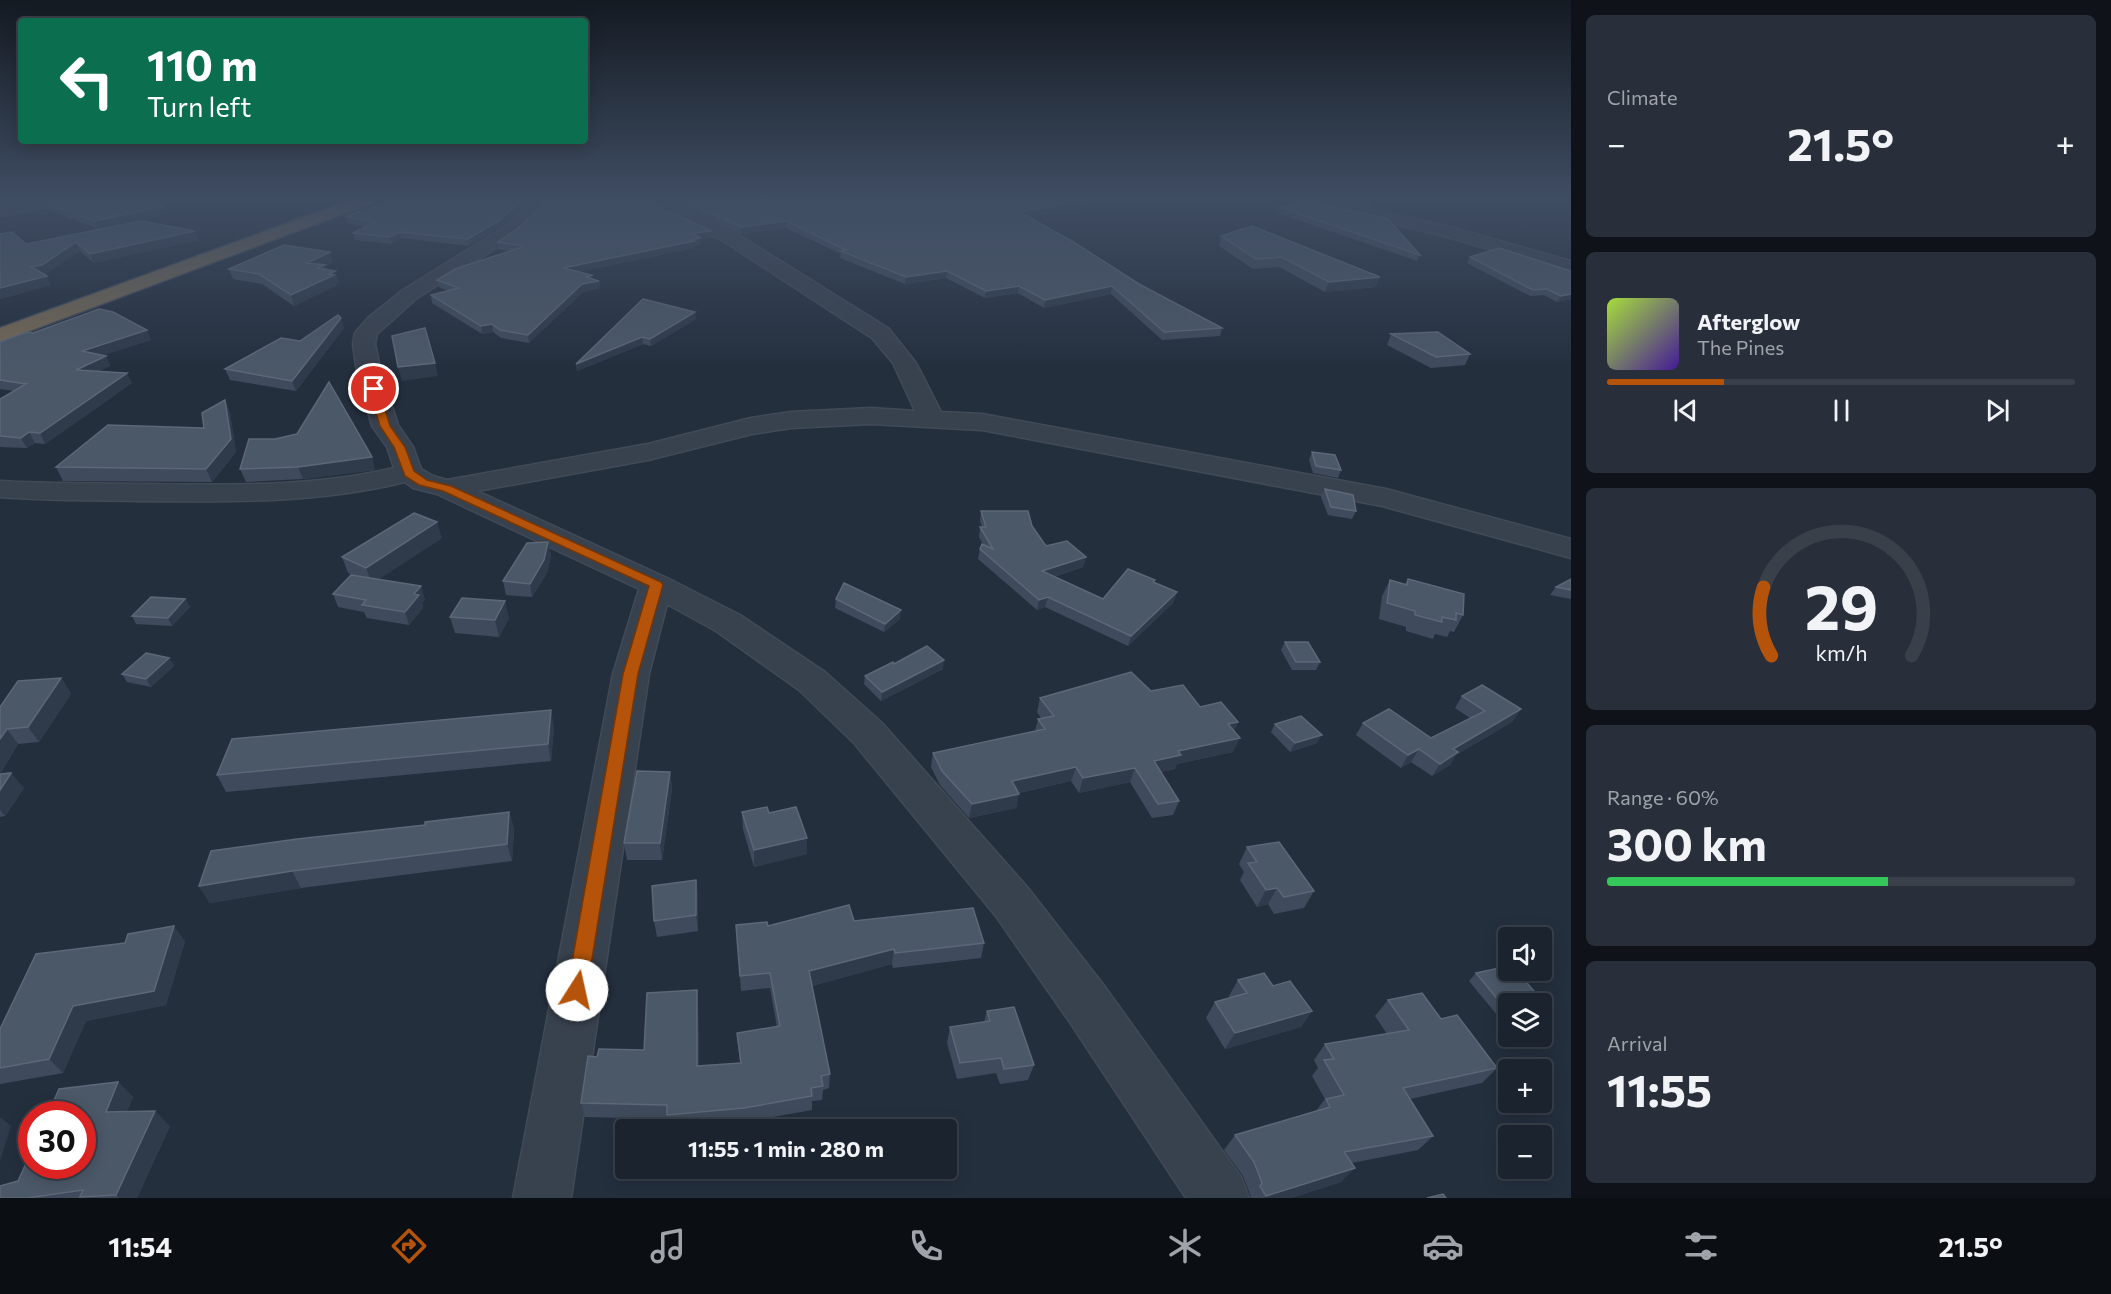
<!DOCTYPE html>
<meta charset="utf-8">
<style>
body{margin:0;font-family:Commissioner,sans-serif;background:#282f3a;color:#f1f3f6;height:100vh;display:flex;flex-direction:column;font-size:22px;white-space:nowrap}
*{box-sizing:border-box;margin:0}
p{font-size:20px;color:#a0a4aa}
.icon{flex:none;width:33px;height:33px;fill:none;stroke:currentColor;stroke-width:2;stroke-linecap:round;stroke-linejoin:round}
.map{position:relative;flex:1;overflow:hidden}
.drawer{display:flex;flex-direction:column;gap:15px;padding:15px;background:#0f1319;width:540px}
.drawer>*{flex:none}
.guide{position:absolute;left:18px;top:18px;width:570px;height:126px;border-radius:6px;box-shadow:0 3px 15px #0003,0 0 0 2px #39404a;background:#0b6e4f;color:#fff;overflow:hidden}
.fabs{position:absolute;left:1498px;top:927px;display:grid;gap:12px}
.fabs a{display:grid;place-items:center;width:54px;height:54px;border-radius:6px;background:#1b232e;box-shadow:0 3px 15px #0003,0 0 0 2px #39404a;font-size:30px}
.speed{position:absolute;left:18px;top:1101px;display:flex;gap:12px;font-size:30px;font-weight:700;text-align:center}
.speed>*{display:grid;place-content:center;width:78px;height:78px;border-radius:50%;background:#1b232e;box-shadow:0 3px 15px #0003,0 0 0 2px #39404a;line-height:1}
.speed .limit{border:9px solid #d22;background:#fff;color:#111}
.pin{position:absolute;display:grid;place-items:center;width:51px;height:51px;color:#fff;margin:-26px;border:3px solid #fff;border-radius:50%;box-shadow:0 2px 6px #0007}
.me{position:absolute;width:66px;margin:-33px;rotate:10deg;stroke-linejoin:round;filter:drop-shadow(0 0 4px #0008)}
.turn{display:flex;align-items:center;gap:21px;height:126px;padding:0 30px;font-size:27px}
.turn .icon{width:78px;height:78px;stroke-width:2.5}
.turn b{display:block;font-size:42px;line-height:51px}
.big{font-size:45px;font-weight:700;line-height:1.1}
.drawer .widget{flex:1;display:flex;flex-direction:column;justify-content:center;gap:9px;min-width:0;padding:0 21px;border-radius:9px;background:#282f3a}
.drawer .dial{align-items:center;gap:0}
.dial svg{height:156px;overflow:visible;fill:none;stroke:#39404a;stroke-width:7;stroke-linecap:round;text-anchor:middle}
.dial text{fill:#f1f3f6;stroke:none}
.song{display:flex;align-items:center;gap:18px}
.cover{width:72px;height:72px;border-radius:9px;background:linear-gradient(135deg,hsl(80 70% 55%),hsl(260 70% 35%))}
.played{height:6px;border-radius:3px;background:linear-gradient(90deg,#b45309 25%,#39404a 25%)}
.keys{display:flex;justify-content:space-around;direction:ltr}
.heat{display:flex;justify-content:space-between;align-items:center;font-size:33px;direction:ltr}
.charge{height:9px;border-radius:4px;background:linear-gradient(90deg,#34c759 60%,#39404a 0)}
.trip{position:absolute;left:615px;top:1119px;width:342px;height:60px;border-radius:6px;background:#1b232e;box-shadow:0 3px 15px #0003,0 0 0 2px #39404a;font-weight:700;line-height:60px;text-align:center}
.menu{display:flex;height:96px;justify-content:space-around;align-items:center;background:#0b0e12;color:#a0a4aa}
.menu .icon{width:42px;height:42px}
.menu .active{color:#b45309}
.menu b{font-size:27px;color:#f1f3f6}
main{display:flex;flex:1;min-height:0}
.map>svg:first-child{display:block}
</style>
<main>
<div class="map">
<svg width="1571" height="1198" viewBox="0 0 1571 1198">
<rect width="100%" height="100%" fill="#242f3e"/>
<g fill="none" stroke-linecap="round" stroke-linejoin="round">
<defs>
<path id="minor" d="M31 200H65L57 205 0 216V206Z
M535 200H553L515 236 417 298 377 334 375 344 381 373 398 425 413 447 421 469 433 476 447 480 648 444 751 418 791 412 871 408 915 411 893 363 872 338 725 242 644 203 642 200H663L737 234 888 328 916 363 941 412 982 414 1386 489 1571 539V558L1382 506 982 430 871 424 791 428 752 434 648 460 477 491 667 578 740 615 825 672 882 723 1027 887 1105 987 1241 1177 1249 1198H1186L1069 1021 995 915 854 743 799 690 716 631 667 604 649 674 571 1198H513L613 674 639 589 437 494 413 488 405 482C319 503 233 502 146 501 97 500 49 501 0 497V481C50 484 101 483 151 484 232 485 314 487 394 468L387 447 372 426 357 373 353 344 355 333 368 318 403 290 503 228Z
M1312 200H1329L1454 228 1571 261V273L1444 236 1315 206Z"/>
<path id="highway" d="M351 200H374L372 203 0 342V328Z"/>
</defs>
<use href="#minor" stroke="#414a57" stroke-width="3"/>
<use href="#highway" stroke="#434c59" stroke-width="3"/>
<use href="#minor" fill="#38414e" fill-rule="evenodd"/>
<use href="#highway" fill="#746855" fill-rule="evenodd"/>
</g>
<path fill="#3f4b5c" d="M51 200H166L156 202 167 214 98 229 46 209 42 202Z
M387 200H531L502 226 469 246 402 238 392 244 355 240 353 233 366 227 348 223 346 216 392 201Z
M668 200H1135L1126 203 1119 201 1028 217 1139 284 1222 328 1220 336 1162 340 1111 294 1044 308 1018 293 985 298 946 278 905 284 840 258 841 254 786 228 741 234Z
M1340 200H1370L1372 201 1370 207Z
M1316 203 1420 255 1417 261 1278 213 1279 207Z
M195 231 198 240 94 263 80 251 44 274 51 285 0 299V234L26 244Z
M515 231H711V238L700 239V245L694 246V248L579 272 592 279 599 281 600 288 583 292 529 343 501 338 493 332 482 334 432 303 431 295 448 291 439 287 437 280 509 251 498 249 497 242Z
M1221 236 1376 287 1325 292 1279 267 1253 269 1219 246Z
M330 252 333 262 325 266 326 270 339 281 336 283 337 285 294 306 262 284 233 279 229 269Z
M1470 257 1571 299 1557 302 1544 295 1530 296 1467 263Z
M643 299 696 319 651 346 643 344 577 371 576 364Z
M344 328 296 391 230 380 225 369 300 341Z
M33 333 151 340 103 355 106 356 110 366 99 371 132 383 45 444 35 443 27 448 0 447V399L14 391 0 389V342Z
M1391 334 1470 354 1465 365 1431 368 1387 345Z
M225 400 230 413 236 452 212 482 63 481 56 467 204 428Z
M275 439 375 470 303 479 246 482 240 469Z
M1312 452 1341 470 1338 478 1313 473 1309 460Z
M1325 489 1356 511 1352 519 1328 515 1321 497Z
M981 511 1032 526 1046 546 1086 557 1083 567 1054 577 1103 599 1155 580 1154 583 1177 592 1173 603 1128 646 1045 607 1037 610 978 559 980 549 983 544 979 537 980 527H982L980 521Z
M442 538 378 579 425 599 422 603 423 608 409 625 367 618 364 612 338 607 333 594 355 576 348 573 342 557Z
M548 542 551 556 547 573 532 597 506 595 503 581Z
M1408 579 1463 615 1454 632 1450 631 1447 637 1435 634 1433 639 1406 631V627L1379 619 1382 596 1390 580 1405 584Z
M1571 579V599L1550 595 1556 587Z
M185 599 190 607 172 626 136 624 132 616Z
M836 599 900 619 884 632 835 608Z
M450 617 509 618 499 637 455 633Z
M1285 642 1320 662 1316 670H1292L1281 650Z
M169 658 174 666 151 687 127 682 122 674Z
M894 664 943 669 881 701 864 684 865 676Z
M61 678 71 694 39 742 18 744 0 774 24 788 5 816 0 817V707Z
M1151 691 1200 707 1238 722 1234 731 1233 752 1177 764 1175 769 1161 772 1179 801 1173 815 1152 818 1130 782 1079 793 1071 781 1019 793 1016 808 969 818 940 785 931 767 933 753 1035 731 1038 719 1041 718 1037 712 1040 698Z
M1462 696 1521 709 1512 722 1456 755 1450 765 1432 776 1411 762 1401 768 1356 735 1363 723 1431 738 1470 718 1455 708Z
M1275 724 1317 743 1290 752 1271 732Z
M554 727 551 761 226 792 217 775Z
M670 772 672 789 662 860H627L624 843Z
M509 812 514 829 512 861 301 888 210 903 199 886 425 825Z
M742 812 769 813 807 854 754 867 743 829Z
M1247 847 1314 891 1304 908 1274 914 1268 904 1257 907 1240 880 1244 872 1239 864Z
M696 880 698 896V931L657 937 654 921Z
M854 921 984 943 981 958 893 968 892 964 812 986 830 1074 829 1088 823 1090 822 1100 812 1101V1110L745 1122 670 1129 668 1119 585 1117 581 1103 597 1057 644 1050 697 990 698 1005 699 1066 740 1063 737 1033 777 1027 770 988 741 991 736 925 768 926Z
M185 941 166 1005 86 1021 63 1073 0 1084V1029Z
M1476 973 1540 998 1497 1015 1469 981Z
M1238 980 1273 986 1312 1011 1301 1027 1225 1049 1206 1018 1215 1002 1230 998 1229 996Z
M1388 1000 1441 1019 1497 1068 1482 1083 1410 1099 1433 1136 1418 1150 1352 1163 1341 1182 1291 1198H1250L1251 1197 1243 1176 1224 1150 1235 1135 1316 1111 1325 1099 1312 1076 1318 1068 1314 1060 1325 1044 1387 1034 1375 1016Z
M987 1011 1034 1065 1028 1080 1000 1084 996 1073 957 1079 947 1043 950 1027 984 1022Z
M118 1082 133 1097 127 1111 170 1126 137 1198H0Z"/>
<path fill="#2f3b4b" d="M523 200H531L502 226 469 246 468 239Z
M1087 200H1119L1018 219 1019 212Z
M1126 200H1135L1126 203Z
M164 206 167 214 98 229 95 221Z
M786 221V228L741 234V227Z
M195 231 198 240 94 263 90 254Z
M711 231V238L700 239V245L694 246V248L564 275 563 268 693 233Z
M400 232 402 238 392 244 390 237Z
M76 242 80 251 46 274 36 276 31 267Z
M330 252 333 262 325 266 328 275 307 263Z
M335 271 339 281 336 283 337 285 294 306 291 295Z
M947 271 946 278 905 284 906 277Z
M592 275 593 282 599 281 600 288 583 292 529 343 528 335 586 277Z
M47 276 51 285 0 299V288Z
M1380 277 1376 287 1325 292 1329 282Z
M1019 286 1018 293 985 298 986 291Z
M1112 286 1111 294 1044 308 1045 300Z
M1571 294V299L1557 302 1561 296Z
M695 312 696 319 651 346 650 339Z
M341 318 344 328 296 391 292 381Z
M492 324 493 332 482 334 481 326Z
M147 330 151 340 87 361 82 351Z
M642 337 643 344 577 371 576 364Z
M106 356 110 366 81 380 76 370Z
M435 363 438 376 402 381 398 367Z
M127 373 132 383 45 444 40 433Z
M225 400 230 413 236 452 212 482 206 469Z
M29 432 35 443 27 448 21 438Z
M372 457 375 470 303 479 298 467Z
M437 522 442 538 372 584 366 568Z
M548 542 551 556 547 573 532 597 530 584Z
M1086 557 1083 567 1040 581 1042 571Z
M421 586 425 599 422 603 423 608 409 625 405 612 414 594Z
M1177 592 1173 603 1128 646 1131 636Z
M1048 597 1045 607 1037 610 1039 600Z
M185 599 190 607 172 626 168 618Z
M505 601 509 618 499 637 495 620Z
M901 610 900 619 884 632 885 624Z
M169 658 174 666 151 687 146 679Z
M944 660 943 669 881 701 882 692Z
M61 678 71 694 39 742 28 727Z
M1521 709 1512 722 1456 755 1450 765 1432 776 1440 764 1453 749Z
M551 710 554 727 551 761 548 744Z
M1238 722 1232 736 1228 724Z
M7 729 18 744 0 774V739Z
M1322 735 1317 743 1290 752 1295 743Z
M1240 738 1233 752 1177 764 1175 769 1149 775 1154 761 1178 751Z
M1419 749 1411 762 1401 768 1408 755Z
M1076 767 1071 781 1008 795 1012 781Z
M1135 768 1130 782 1079 793 1083 778Z
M670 772 672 789 662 860 660 843Z
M11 773 24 788 5 816 0 810V790Z
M1019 794 1016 808 969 818 972 804Z
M509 812 514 829 512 861 507 844Z
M807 838V854L754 867V850Z
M292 871 301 888 210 903 199 886Z
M696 880 698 896V931L696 915Z
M1277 888 1268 904 1257 907 1266 890Z
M174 926 185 941 166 1005 86 1021 63 1073 49 1059 73 1006Z
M894 949 892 964 808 987 809 971Z
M697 990 698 1005 699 1080 697 1066Z
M1540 998 1534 1004H1517Z
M1509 1005V1012L1497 1015 1504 1007Z
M1312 1011 1301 1027 1225 1049 1235 1033Z
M118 1082 133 1097 121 1127 106 1112Z
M155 1111 170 1126 137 1198H119L116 1195Z
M0 1117 11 1126 0 1161Z
M1355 1168 1341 1182 1291 1198H1264L1266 1196Z"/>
<path fill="#4b5868" stroke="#5c6777" stroke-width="1.5" d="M51 200H152L164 206 95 221 42 202Z
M393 200H523L500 220 468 239 400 232 390 237 353 233 375 222 346 216Z
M548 200H645L711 231 693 233 700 238 691 240 694 241 563 268 592 275 586 277 599 281 582 284 528 335 500 330 492 324 481 326 431 295 459 288 437 280 455 269 525 246 497 242 515 231Z
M682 200H1087L1019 212 1072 241 1139 284 1222 328 1164 332 1112 286 1045 300 1019 286 986 291 947 271 906 277 841 251 846 250 786 221 741 227Z
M1304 200H1314L1316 203 1388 219 1420 255 1279 207Z
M141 221 195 231 90 254 76 242 42 265 31 267 47 276 0 288V234L12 232 26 244Z
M1252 226 1380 277 1329 282 1282 257 1256 259 1221 236Z
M284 245 330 252 307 263 325 265 318 268 335 271 329 274 334 275 291 295 259 274 229 269Z
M1499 248 1571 271V294L1561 296 1547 289 1533 290 1470 257Z
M643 299 695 312 650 339 642 337 576 364Z
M99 309 113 312 147 330 82 351 106 356 76 370 127 373 40 433 29 432 21 438 0 436V399L26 384 0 380V342L27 332 33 333Z
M338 315 341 318 292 381 225 369 281 338 300 341Z
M425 328 435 363 398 367 392 336Z
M1438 332 1470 354 1436 357 1391 334Z
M329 382 372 457 298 467 240 469 249 439H275L297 434Z
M225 400 231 439 206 469 56 467 108 425 204 428 202 413Z
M1312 452 1335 455 1341 470 1316 466Z
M1325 489 1353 495 1356 511 1331 507Z
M981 511H1028L1032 526 1046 546 1067 541 1086 557 1042 571 1103 599 1128 569 1155 580 1153 582 1177 592 1131 636 1048 597 1039 600 980 549 982 544 993 549 980 527H986Z
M414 513 437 522 366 568 342 557Z
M548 542 544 560 530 584 503 581 527 543Z
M351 575 421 586 414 594 419 595 405 612 362 605 366 600 333 594Z
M1408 579 1464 594 1463 615 1456 613V620L1442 617V622L1415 615V611L1387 603 1390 580 1407 585Z
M1571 579V590L1556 587Z
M844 583 901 610 885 624 836 599Z
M151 597 185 599 168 618 132 616Z
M462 598 505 601 495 620 450 617Z
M1285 642H1308L1320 662H1296Z
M927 646 944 660 882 692 865 676 893 662 894 664Z
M146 653 169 658 146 679 122 674Z
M1131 672 1151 691 1183 685 1200 707 1221 702 1238 722 1228 724 1240 738 1178 751 1181 755 1154 761 1179 801 1158 804 1135 768 1083 778 1076 767 1012 781 1019 794 972 804 942 771 933 753 1045 729 1038 719 1054 716 1040 698Z
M61 678 28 727 7 729 0 739V707L18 681Z
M1482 685 1521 709 1453 749 1458 752 1440 764 1419 749 1408 755 1363 723 1389 709 1431 738 1485 711 1462 696Z
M551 710 548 744 217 775 232 739Z
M1301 716 1322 735 1295 743 1275 724Z
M637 771 670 772 660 843H624Z
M11 773 0 790V774Z
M767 807 769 813 796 807 807 838 754 850 742 812Z
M509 812 507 844 292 871 199 886 211 851 297 839 425 825V822Z
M1279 842 1314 891 1284 897 1277 888 1266 890 1248 863 1257 862 1247 847Z
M696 880V915L654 921 652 886Z
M849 905 854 921 973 908 984 943 895 953 894 949 809 971 830 1074 821 1076 823 1086 811 1088 812 1096 744 1108 667 1115V1105L581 1103 588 1056 597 1057 599 1049 644 1050 647 993 697 990V1066L741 1063 737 1033 780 1026 770 973 740 976 736 925 767 922 768 926Z
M174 926 154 991 73 1006 49 1059 0 1068V1029L36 954 125 943 128 934Z
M1509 966V970H1516L1540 998 1517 1004H1509V1005L1504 1007 1476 973Z
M1264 973 1273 986 1290 981 1312 1011 1235 1033 1215 1002 1247 993 1238 980Z
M1422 993 1441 1019 1457 1015 1497 1068 1403 1088 1433 1136 1344 1152 1355 1168 1266 1196 1260 1186 1262 1183 1254 1162 1235 1135 1330 1107 1326 1099 1344 1095 1324 1060 1334 1059 1325 1044 1409 1030 1388 1000Z
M1014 1007 1034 1065 1004 1069 1001 1058 960 1063 950 1027 990 1021 987 1011Z
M118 1082 106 1112 155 1111 116 1195 80 1197 83 1190 27 1198H0V1186L18 1181 32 1150V1166H82V1114H48L59 1089Z
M1443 1194 1446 1198H1427Z"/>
<linearGradient id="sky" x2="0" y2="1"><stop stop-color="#141a22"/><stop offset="0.54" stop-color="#3f4d63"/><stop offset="1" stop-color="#3f4d63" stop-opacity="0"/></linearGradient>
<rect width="1571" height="368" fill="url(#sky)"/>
<path fill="#b45309" stroke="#753606" stroke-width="1.5" d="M374 386 379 389 390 426 405 447 414 471 427 480 451 486 661 582 663 585 638 674 587 990 584 997 577 1000 570 997 567 990 623 674 649 586 443 491 419 485 405 476 394 447 380 426 369 389Z"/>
</svg>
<div class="fabs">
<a><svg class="icon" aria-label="sound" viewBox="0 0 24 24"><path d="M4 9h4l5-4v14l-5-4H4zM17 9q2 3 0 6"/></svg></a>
<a><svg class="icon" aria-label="layers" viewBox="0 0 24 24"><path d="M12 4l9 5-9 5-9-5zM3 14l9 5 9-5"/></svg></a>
<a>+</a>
<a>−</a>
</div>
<div class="speed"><div class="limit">30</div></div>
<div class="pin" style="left:374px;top:389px;background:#d93025"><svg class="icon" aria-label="arrive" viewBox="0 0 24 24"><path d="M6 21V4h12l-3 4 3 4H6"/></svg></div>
<svg class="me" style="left:577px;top:990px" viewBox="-20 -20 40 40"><circle r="19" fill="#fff"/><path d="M0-13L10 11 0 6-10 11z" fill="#b45309"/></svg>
<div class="trip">11:55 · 1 min · 280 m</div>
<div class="guide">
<div class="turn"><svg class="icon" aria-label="left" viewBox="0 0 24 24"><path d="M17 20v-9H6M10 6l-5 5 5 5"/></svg><div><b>110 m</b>Turn left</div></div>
</div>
</div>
<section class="drawer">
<div class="widget"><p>Climate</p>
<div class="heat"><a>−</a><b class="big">21.5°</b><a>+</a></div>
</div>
<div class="widget">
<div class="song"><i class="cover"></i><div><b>Afterglow</b><p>The Pines</p></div></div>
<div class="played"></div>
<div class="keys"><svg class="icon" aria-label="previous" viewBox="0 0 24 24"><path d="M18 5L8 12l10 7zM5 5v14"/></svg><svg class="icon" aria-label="pause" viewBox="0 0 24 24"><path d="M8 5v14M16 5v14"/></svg><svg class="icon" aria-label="next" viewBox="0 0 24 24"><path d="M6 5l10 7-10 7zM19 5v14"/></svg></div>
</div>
<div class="widget dial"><svg viewBox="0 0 100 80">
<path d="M14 69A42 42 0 1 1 86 69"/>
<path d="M14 69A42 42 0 0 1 10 34" stroke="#b45309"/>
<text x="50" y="56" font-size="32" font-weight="700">29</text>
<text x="50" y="72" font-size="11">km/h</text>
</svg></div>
<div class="widget"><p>Range · 60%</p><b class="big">300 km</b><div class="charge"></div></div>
<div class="widget"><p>Arrival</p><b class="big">11:55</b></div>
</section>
</main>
<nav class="menu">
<b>11:54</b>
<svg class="icon active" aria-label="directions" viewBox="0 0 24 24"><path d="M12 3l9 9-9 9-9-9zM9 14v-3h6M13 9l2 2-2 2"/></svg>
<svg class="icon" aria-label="music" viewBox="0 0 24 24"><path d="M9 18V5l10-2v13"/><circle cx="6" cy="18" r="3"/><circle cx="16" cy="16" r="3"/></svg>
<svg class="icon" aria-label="phone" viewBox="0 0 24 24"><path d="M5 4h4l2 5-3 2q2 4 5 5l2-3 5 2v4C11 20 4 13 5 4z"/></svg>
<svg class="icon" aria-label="climate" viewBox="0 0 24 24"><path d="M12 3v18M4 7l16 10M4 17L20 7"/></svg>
<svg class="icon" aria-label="car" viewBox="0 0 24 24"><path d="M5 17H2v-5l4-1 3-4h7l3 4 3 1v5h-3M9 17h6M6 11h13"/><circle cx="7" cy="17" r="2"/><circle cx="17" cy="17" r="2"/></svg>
<svg class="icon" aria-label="filters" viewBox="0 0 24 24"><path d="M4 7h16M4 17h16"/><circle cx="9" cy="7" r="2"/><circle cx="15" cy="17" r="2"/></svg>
<b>21.5°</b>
</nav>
